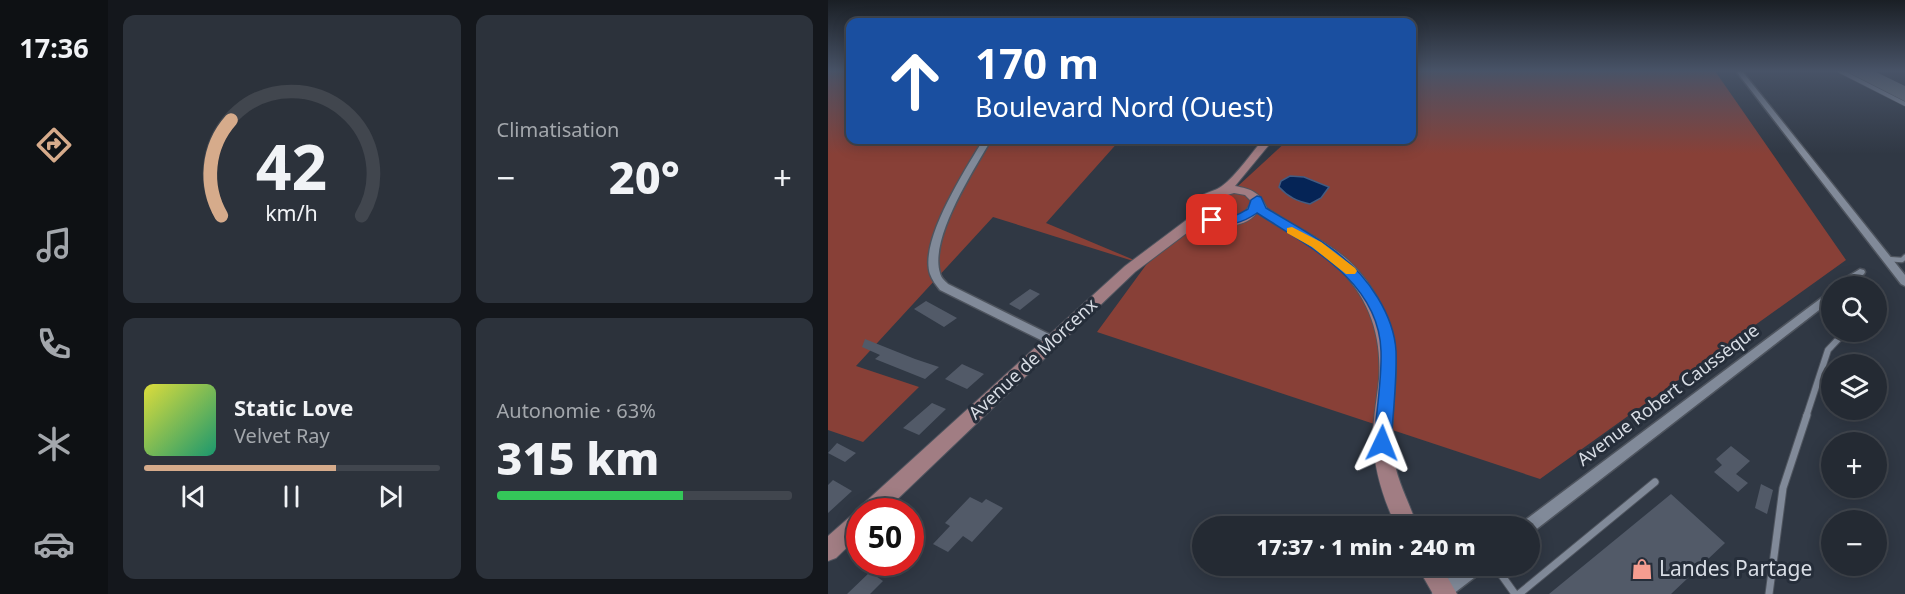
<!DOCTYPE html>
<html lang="fr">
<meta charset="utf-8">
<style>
body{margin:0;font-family:"Noto Sans",sans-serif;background:#2c323b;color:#f1f3f6;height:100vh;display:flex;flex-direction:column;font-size:22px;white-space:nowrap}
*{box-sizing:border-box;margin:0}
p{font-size:20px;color:#a3a7ac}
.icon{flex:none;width:33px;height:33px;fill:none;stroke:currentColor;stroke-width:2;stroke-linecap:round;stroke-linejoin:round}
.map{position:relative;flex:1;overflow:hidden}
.sheet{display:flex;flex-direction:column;gap:15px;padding:15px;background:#14171c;width:720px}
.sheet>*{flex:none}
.banner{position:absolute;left:18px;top:18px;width:570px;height:126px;border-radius:12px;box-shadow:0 3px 15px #0003,0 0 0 2px #41464e;background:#1a4fa0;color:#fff;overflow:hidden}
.fabs{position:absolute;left:993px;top:276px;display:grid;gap:12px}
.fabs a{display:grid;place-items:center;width:66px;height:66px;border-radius:50%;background:#242a33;box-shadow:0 3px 15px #0003,0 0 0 2px #41464e;font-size:30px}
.speed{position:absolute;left:18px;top:498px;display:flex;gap:12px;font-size:30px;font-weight:700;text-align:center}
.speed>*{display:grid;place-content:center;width:78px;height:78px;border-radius:50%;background:#242a33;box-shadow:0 3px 15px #0003,0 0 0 2px #41464e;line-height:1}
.speed .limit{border:9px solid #d22;background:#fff;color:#111}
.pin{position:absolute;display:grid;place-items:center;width:51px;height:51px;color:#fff;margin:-26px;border-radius:12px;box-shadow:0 3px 9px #0006}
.me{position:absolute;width:66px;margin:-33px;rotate:2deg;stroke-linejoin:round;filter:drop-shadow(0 0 4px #0008)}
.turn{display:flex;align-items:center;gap:21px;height:126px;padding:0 30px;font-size:27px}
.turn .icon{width:78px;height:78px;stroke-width:2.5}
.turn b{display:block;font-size:42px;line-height:51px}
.big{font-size:45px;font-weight:800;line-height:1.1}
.sheet .tile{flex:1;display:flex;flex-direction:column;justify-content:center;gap:9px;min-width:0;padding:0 21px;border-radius:12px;background:#2c323b}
.sheet .dial{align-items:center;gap:0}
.dial svg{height:156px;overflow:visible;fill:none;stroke:#41464e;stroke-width:7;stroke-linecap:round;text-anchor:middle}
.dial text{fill:#f1f3f6;stroke:none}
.song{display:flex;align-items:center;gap:18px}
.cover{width:72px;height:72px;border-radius:9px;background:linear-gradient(135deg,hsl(60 70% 55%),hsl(160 70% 35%))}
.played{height:6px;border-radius:3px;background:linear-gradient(90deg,#d6ab8b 65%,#41464e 65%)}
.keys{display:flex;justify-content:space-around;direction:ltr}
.heat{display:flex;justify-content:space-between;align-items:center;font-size:33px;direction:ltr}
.charge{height:9px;border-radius:4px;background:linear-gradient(90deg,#34c759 63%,#41464e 0)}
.sheet .tiles{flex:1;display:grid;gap:15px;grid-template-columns:repeat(2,1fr)}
.trip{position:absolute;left:364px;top:516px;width:348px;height:60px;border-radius:30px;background:#242a33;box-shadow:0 3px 15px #0003,0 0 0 2px #41464e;font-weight:800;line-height:60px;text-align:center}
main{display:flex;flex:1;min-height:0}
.menu{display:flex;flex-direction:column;width:108px;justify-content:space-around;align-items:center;background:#0e1114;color:#a3a7ac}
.menu .icon{width:42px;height:42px}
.menu .active{color:#d6ab8b}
.menu b{font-size:27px;color:#f1f3f6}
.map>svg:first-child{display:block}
</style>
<main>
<nav class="menu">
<b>17:36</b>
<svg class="icon active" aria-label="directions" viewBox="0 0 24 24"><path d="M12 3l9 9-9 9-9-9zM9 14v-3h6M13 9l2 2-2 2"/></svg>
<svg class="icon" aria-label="music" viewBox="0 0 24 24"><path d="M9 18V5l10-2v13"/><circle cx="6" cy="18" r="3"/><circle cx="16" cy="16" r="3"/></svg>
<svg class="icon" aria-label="phone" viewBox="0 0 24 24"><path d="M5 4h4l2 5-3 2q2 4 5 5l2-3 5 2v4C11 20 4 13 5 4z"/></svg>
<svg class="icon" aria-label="climate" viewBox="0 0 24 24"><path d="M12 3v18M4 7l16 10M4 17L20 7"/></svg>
<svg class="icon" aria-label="car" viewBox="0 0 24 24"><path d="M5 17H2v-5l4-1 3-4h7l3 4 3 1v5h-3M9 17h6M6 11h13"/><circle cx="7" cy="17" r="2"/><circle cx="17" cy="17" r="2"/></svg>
</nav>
<section class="sheet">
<div class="tiles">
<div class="tile dial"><svg viewBox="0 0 100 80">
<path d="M14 69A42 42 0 1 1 86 69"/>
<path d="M14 69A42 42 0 0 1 19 20" stroke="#d6ab8b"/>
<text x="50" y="56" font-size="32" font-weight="700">42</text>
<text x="50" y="72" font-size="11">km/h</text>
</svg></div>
<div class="tile"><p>Climatisation</p>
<div class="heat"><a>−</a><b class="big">20°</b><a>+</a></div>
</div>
<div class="tile">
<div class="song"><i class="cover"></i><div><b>Static Love</b><p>Velvet Ray</p></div></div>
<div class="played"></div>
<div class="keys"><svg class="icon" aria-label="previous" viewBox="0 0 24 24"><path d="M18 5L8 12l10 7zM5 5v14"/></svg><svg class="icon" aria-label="pause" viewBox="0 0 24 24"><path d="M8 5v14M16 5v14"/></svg><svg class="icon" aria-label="next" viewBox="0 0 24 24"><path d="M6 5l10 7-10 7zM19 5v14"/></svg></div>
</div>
<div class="tile"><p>Autonomie · 63%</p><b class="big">315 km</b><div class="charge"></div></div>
</div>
</section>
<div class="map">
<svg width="1077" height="594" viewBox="0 0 1077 594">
<rect width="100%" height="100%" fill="#303844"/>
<path fill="#884037" d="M0 71H22V140H292L218 223 318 265 410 186 460 140H584V71H887L1018 260 712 479 269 332 318 265 165 217 28 366 91 387 35 442 0 430Z"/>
<path fill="#052456" stroke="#445c81" stroke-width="1.5" d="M462 176 476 177 501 187 493 198 482 204C469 201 460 197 451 187L453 181Z"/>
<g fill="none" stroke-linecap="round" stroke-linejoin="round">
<path fill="#727a84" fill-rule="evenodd" d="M1019 71H1046L1077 86V102L1023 75Z"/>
</g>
<path fill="#525a68" d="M202 289 212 294 192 310 181 304Z
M98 301 129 318 116 327 86 309Z
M37 339 87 359 111 367 97 379 47 359 52 355 34 347Z
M134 364 156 374 139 389 117 379Z
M104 403 118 409 91 435 75 428Z
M9 443 28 453 17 462 0 453Z
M903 446 922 461 908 474 920 483 910 492 886 472 894 465 888 459Z
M5 480 24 491 0 513V485Z
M933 484 945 490 939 514 927 508Z
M843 494 897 543 843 594H721Z
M142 497 154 503 158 499 175 508 144 542 135 536 120 552 105 544 122 526 117 523Z
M42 572 55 581 42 594H19Z"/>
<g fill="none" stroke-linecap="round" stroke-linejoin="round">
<defs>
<path id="lane-far3" d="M1012 71 1077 104"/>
<path id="lane-far2" d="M1059 259 1074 260 1077 257"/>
<path id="lane-far1" d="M1048 297 1050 295
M978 417 1000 350 1017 332"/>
<path id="lane" d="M667 566 687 594
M691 594 827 482
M941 594 955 488 979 415"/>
<path id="street" d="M908 71H914L1077 275V286L1073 284Z
M155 140H163C146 170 101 238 112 273 113 278 117 281 120 284L229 338 231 341 229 344H221L112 290C108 285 104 280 102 274 91 240 138 169 155 140Z
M1032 269 1036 270 1037 272 1036 274 1019 286H1008L1009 283Z
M1004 290V300L706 531 702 533V526H694L696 521Z
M638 566H658L655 571 625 594H604L606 588Z"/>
<path id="secondary" d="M435 140H445L407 186C423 189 432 192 439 208 465 226 496 239 520 260 549 287 568 326 568 366 568 395 562 423 565 453 568 480 581 501 589 526H568C555 498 546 470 545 438 545 418 549 399 551 379 554 336 541 297 509 267 486 245 456 231 429 213 417 228 392 229 376 220L307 272 56 512H32V535L8 558 0 561V536L25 514 31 511 34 505 297 266 369 212 367 209C372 189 382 195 394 186 408 176 423 153 435 140ZM406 193 417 195 423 201C418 219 391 224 379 209L385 199Z
M589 566H613L629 594H605Z"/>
</defs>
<use href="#lane-far3" stroke="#4e545e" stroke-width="5"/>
<use href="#lane-far2" stroke="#4e545e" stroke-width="7"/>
<use href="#lane-far1" stroke="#4e545e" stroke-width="8"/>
<use href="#lane" stroke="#4e545e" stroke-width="9"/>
<use href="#street" stroke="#4e545e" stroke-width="3"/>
<use href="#secondary" stroke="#4e545e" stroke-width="2"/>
<use href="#lane-far3" stroke="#818a99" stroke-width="4"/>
<use href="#lane-far2" stroke="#818a99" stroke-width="4.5"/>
<use href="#lane-far1" stroke="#818a99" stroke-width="6"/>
<use href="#lane" stroke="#818a99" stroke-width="7"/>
<use href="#street" fill="#818a99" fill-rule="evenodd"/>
<use href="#secondary" fill="#a17d83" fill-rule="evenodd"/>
</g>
<linearGradient id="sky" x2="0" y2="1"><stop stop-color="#1a1f25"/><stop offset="0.46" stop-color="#485367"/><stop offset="1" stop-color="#485367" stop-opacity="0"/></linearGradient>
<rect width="1077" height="154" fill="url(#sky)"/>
<path fill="#1a73e8" stroke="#114b97" stroke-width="1.5" d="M429 196 433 197 438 208C462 223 490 237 512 255 540 277 566 315 568 351 569 381 565 413 563 443L560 448 554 450 548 448 546 443C548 413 554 381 553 351 551 281 480 246 429 213 413 224 399 227 380 223L378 220C384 215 389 218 397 218 406 218 413 213 420 209L423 200Z"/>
<path fill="#f59e0b" d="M464 227 493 242 527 268 529 271 527 274H518L484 247 459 233V228Z"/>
<defs>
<symbol id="shop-bare" viewBox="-9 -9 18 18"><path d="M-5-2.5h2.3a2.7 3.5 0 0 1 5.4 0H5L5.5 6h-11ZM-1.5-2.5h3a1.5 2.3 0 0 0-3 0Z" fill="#f59d90" stroke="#262e3a" stroke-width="2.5" paint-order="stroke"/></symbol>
</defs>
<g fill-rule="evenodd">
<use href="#shop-bare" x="799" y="554" width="30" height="30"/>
</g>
<g text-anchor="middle" stroke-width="6" stroke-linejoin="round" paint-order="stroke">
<g font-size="18" fill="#d8dde5" stroke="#262e3a">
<text transform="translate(205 359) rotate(-43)" y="6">Avenue de Morcenx</text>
<text transform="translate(840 395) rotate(-37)" y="6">Avenue Robert Caussèque</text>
</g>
<g font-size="21" fill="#d8dde5" stroke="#262e3a" text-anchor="start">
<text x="831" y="576">Landes Partage</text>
</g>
</g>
</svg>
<div class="fabs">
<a><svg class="icon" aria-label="search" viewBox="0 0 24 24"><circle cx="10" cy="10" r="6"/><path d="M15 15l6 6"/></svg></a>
<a><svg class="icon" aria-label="layers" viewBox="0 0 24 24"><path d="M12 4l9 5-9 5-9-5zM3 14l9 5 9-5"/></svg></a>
<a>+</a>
<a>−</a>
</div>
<div class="speed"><div class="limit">50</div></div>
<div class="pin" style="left:384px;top:220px;background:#d93025"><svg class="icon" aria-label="arrive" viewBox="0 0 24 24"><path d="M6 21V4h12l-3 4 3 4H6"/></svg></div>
<svg class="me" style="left:554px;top:443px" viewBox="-20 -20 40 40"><path d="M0-17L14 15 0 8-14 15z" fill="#1a73e8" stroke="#fff" stroke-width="4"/></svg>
<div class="trip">17:37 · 1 min · 240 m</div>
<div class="banner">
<div class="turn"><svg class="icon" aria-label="ahead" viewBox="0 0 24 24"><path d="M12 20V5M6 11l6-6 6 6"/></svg><div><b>170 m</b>Boulevard Nord (Ouest)</div></div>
</div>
</div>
</main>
